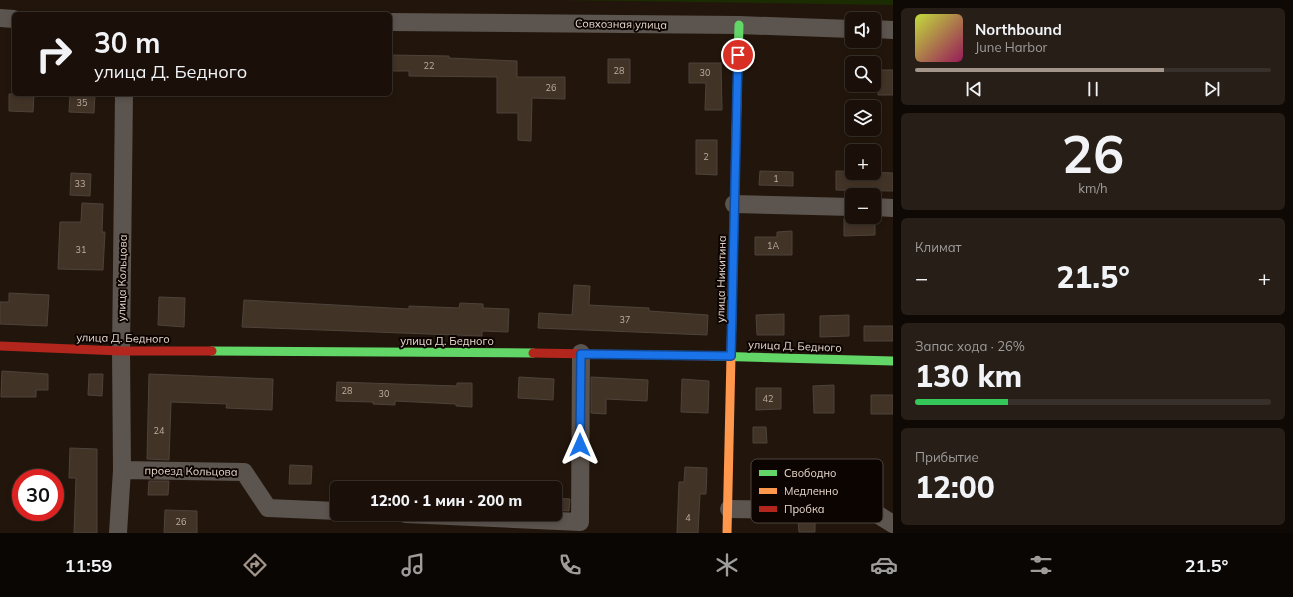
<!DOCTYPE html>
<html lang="ru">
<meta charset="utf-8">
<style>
body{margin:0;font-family:Mulish,sans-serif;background:#271e17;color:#f1f3f6;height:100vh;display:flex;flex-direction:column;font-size:15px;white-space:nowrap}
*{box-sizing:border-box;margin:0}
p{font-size:13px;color:#9f9d9c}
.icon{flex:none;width:22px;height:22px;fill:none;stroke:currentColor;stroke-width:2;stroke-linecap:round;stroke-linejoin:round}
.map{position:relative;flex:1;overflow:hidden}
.details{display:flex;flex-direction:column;gap:8px;padding:8px;background:#0e0905;width:400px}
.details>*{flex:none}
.banner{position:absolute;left:12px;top:12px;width:380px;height:84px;border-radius:6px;box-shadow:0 2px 6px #0003,0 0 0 1px #38302a;background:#1a1009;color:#f1f3f6;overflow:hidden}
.buttons{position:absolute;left:845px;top:12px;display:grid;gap:8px}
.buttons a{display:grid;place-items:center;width:36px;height:36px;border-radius:6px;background:#1a1009;box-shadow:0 2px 6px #0003,0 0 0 1px #38302a;font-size:20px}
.speed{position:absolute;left:12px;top:469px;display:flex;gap:8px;font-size:20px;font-weight:700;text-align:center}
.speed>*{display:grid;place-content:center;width:52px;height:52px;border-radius:50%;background:#1a1009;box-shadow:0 2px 6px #0003,0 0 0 1px #38302a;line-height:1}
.speed .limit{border:6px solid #d22;background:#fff;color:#111}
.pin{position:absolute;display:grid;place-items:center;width:34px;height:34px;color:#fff;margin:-17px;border:2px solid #fff;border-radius:50%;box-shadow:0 1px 4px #0007}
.me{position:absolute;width:44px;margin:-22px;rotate:0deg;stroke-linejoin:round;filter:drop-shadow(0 0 3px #0008)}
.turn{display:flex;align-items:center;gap:14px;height:84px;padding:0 16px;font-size:18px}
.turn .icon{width:52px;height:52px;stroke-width:2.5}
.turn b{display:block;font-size:28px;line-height:34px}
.big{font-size:30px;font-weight:800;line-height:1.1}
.details .widget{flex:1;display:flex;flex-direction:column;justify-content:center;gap:6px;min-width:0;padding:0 14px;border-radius:6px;background:#271e17}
.details .dial{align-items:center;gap:0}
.dial b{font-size:52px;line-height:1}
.song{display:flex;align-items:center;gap:12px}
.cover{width:48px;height:48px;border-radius:6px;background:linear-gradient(135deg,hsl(70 70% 55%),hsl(330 70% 35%))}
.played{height:4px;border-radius:2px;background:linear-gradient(90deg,#a3958a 70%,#38302a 70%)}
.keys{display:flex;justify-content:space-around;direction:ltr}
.heat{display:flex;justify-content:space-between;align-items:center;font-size:22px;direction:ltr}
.charge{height:6px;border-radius:3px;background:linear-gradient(90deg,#34c759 26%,#38302a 0)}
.trip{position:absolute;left:330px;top:481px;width:232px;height:40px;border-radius:6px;background:#1a1009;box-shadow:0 2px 6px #0003,0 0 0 1px #38302a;font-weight:800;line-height:40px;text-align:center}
.dock{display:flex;height:64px;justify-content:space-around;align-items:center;background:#0a0604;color:#9f9d9c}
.dock .icon{width:28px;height:28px}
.dock .selected{color:#a3958a}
.dock b{font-size:18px;color:#f1f3f6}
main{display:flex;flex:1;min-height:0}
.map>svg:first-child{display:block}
</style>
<main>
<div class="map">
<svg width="893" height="533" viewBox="0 0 893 533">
<rect width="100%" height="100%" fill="#22160c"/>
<path fill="#1c2c02" d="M557 0H893V5Z"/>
<path fill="#423327" stroke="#4d433a" d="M390 55 449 56V58L517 61V77H565V99L532 98 531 141 518 140V113H497V77L409 76V71H390Z
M608 59H630V83H608Z
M689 63H721L722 110H705L706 83H689Z
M879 70H893V95H878Z
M9 94H34L33 112 9 111Z
M70 94H95L94 113 69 112Z
M696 140H717V175L696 174Z
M760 171 793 172V186L759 185Z
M836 171 893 173V191L836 190Z
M71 173 91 174 90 196 70 195Z
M82 203 103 204 102 232H105L103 270 58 269 60 222H81Z
M844 218H875V235L844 236Z
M792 231V255H755V237H777V232Z
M574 285 590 286 589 305 649 308V311L708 315 707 335 538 328 539 313 572 315Z
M9 293 49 295 47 326 0 324V302H9Z
M159 297 185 298 184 327 158 325Z
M244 300 409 309V306L459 308 460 303 483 304V308L509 309 508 332 482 331V336L242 327Z
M784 314V335H757L756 315Z
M849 315V336L820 337V316Z
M864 326H893V341H864Z
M2 371 48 374V390H36V397H1Z
M89 374H103L102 396 88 395Z
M149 374 273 379 272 410 226 408 227 404 171 402 169 460 147 459Z
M519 377 554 379 553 400 518 398Z
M591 377 648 380 647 401 606 399V414L591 413Z
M682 379 709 381 708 413 681 412Z
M337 382 457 386V383H472V407L456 406V404L395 401V405L373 404V402L336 401Z
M834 385V413H814L813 386Z
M756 388H781V409L756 410Z
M871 395H893V414H871Z
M753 427H766L767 443H753Z
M70 448 97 449V533H74L76 478H69Z
M290 465 312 466 311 484H289Z
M685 467 707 468 706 494H700L698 533H677L679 482H684Z
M149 481H169L168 495H148Z
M555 498 570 499 569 511 555 510Z
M165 510 197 511V533H164Z
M798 520 815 521V532H799Z"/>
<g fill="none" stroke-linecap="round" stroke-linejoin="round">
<path stroke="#5c544e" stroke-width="18" d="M0 18 14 19
M390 22 739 25 852 29
M874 29 893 30
M734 204 852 207
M874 207 893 208
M122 470 244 472 268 508 337 511
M729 509 872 511 893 524
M405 514 580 522 581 353
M118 533 122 470 121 351 124 94"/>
<path stroke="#63d668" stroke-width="9" d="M736 137 739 25
M212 351 533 353
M710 356 893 361"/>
<path stroke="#ff974d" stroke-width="9" d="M727 533 732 312"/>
<path stroke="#b3261e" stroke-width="9" d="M732 312 736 137
M0 346 121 351H212
M533 353 710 356"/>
</g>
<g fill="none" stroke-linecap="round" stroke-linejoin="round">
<defs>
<path id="route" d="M580 445 581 354 731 356 738 55"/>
</defs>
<use href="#route" stroke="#114b97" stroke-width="10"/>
<use href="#route" stroke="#1a73e8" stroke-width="7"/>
</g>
<g text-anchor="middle" stroke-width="4" stroke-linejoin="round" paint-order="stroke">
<g font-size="9" fill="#beb0a4">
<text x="429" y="69">22</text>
<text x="619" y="74">28</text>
<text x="705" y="76">30</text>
<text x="551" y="91">26</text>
<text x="82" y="106">35</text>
<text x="706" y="160">2</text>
<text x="776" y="182">1</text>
<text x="80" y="187">33</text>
<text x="773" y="249">1А</text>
<text x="81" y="253">31</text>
<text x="625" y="323">37</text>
<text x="347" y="394">28</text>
<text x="384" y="397">30</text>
<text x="768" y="402">42</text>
<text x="159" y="434">24</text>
<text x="688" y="521">4</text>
<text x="181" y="525">26</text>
</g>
<g font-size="11" fill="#e8d9ce" stroke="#0c0401">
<text transform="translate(621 24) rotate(1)" y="4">Совхозная улица</text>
<text transform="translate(122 278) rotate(-89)" y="4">улица Кольцова</text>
<text transform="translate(721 279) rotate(-89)" y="4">улица Никитина</text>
<text transform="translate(123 338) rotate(1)" y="4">улица Д. Бедного</text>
<text x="447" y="345">улица Д. Бедного</text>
<text transform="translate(795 346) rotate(2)" y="4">улица Д. Бедного</text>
<text transform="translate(191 471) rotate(1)" y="4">проезд Кольцова</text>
</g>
</g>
<rect x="751" y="459" width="132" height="64" rx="6" fill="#0c0401" stroke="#4e443e" stroke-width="1"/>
<rect x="759" y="470" width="18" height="6" fill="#63d668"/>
<rect x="759" y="488" width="18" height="6" fill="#ff974d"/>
<rect x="759" y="506" width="18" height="6" fill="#b3261e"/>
<g font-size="11" fill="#e8d9ce">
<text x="784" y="477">Свободно</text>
<text x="784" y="495">Медленно</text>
<text x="784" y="513">Пробка</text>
</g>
</svg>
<div class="buttons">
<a><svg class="icon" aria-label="sound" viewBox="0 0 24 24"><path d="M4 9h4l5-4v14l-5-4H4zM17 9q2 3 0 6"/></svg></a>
<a><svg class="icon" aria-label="search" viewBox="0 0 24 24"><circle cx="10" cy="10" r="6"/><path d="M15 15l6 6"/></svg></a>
<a><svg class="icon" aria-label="layers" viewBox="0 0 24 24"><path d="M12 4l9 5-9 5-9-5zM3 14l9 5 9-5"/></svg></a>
<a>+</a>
<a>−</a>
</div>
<div class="speed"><div class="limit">30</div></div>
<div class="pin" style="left:738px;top:55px;background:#d93025"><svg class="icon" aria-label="arrive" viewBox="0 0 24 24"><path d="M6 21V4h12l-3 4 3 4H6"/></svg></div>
<svg class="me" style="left:580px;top:445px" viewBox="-20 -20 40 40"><path d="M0-17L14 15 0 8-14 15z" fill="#1a73e8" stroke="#fff" stroke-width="4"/></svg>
<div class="trip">12:00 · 1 мин · 200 m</div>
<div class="banner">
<div class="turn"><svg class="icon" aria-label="right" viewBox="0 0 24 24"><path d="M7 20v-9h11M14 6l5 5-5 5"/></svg><div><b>30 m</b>улица Д. Бедного</div></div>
</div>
</div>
<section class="details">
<div class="widget">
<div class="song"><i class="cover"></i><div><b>Northbound</b><p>June Harbor</p></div></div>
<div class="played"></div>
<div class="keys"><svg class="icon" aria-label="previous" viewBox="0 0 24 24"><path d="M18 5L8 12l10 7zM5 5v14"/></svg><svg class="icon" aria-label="pause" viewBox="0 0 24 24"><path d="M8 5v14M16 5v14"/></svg><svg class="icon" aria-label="next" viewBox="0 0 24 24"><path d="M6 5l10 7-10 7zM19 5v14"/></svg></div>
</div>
<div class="widget dial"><b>26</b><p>km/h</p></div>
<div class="widget"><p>Климат</p>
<div class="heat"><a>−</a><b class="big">21.5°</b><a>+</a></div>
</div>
<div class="widget"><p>Запас хода · 26%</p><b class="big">130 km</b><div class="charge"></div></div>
<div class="widget"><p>Прибытие</p><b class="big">12:00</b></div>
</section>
</main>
<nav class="dock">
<b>11:59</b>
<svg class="icon selected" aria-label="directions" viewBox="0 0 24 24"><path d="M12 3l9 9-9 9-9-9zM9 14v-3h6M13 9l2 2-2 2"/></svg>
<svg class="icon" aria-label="music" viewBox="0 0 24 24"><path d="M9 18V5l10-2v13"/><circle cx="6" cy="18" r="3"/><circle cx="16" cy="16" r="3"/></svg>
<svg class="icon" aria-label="phone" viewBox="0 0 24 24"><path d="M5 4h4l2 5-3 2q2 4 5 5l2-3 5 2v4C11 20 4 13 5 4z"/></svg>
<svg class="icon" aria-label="climate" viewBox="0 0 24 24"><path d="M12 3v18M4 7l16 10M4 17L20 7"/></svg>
<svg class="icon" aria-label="car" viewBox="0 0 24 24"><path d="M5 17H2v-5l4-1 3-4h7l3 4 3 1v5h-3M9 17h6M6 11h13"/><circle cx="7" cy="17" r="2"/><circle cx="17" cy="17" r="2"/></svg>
<svg class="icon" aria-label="filters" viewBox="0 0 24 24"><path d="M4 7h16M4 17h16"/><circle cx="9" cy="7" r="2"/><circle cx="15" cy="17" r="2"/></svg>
<b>21.5°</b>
</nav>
